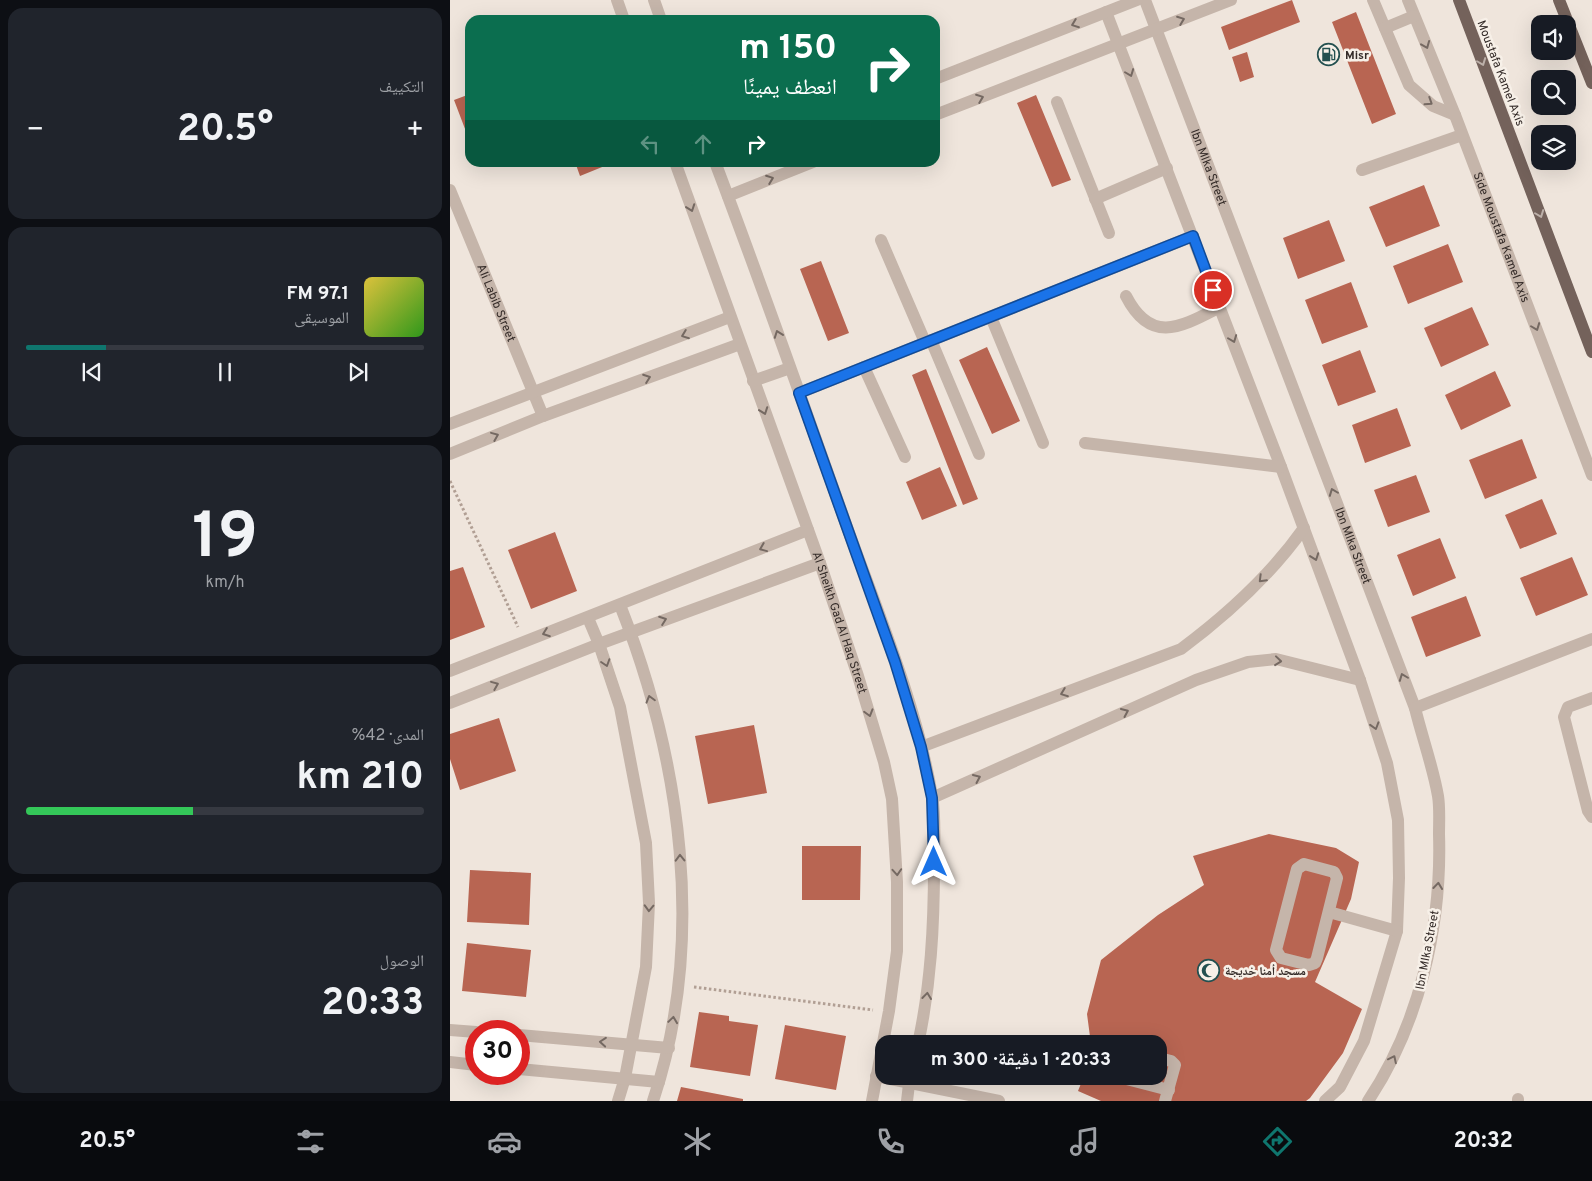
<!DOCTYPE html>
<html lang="ar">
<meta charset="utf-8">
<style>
body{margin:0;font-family:Overpass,"Noto Naskh Arabic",sans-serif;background:#20242c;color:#f1f3f6;direction:rtl;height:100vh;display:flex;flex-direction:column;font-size:19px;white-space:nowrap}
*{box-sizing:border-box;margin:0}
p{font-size:16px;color:#9ea1a6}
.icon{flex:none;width:28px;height:28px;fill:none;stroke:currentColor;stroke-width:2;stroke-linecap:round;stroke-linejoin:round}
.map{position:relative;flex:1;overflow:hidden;direction:ltr}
.side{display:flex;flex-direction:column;gap:8px;padding:8px;background:#0d0f14;width:450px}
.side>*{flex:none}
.hud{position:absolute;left:15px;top:15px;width:475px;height:152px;border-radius:15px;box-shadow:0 5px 20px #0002;direction:rtl;background:#0b6e4f;color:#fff;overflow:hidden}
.fabs{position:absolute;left:1081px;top:15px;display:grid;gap:10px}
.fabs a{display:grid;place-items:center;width:45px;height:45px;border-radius:10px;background:#171b24;box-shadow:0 5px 20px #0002;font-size:25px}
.speed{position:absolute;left:15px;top:1020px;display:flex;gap:10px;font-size:25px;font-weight:700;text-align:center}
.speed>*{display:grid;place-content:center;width:65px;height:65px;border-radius:50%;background:#171b24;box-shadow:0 5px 20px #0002;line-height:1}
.speed .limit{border:8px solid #d22;background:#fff;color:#111}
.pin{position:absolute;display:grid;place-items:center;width:42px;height:42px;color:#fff;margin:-21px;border:2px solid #fff;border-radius:50%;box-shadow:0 1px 5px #0007}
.me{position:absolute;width:55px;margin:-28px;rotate:0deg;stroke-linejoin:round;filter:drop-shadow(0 0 4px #0008)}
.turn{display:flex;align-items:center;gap:18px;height:105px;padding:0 20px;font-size:22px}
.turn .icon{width:65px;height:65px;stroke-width:2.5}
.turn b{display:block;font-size:35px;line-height:42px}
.lanes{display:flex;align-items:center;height:48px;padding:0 20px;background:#0003;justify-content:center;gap:25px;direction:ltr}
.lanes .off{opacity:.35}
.big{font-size:38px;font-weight:700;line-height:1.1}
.side .card{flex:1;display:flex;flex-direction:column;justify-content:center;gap:8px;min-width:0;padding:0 18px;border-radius:15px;background:#20242c}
.side .dial{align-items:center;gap:0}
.dial b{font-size:65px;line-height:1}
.song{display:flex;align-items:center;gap:15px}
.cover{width:60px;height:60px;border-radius:8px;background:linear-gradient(135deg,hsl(50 70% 55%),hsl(110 70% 35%))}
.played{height:5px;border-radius:2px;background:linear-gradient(90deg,#0f766e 20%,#363941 20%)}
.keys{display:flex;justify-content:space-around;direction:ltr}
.heat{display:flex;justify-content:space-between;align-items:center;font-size:28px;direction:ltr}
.charge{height:8px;border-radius:4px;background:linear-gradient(90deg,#34c759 42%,#363941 0)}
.trip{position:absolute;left:425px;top:1035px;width:292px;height:50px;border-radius:15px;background:#171b24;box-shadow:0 5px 20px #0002;font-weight:700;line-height:50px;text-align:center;direction:rtl}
.dock{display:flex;height:80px;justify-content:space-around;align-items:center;background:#090b0e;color:#9ea1a6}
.dock .icon{width:35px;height:35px}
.dock .selected{color:#0f766e}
.dock b{font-size:22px;color:#f1f3f6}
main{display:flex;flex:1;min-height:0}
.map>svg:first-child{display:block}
</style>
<main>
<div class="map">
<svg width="1142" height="1101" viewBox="0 0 1142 1101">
<rect width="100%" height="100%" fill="#efe5dc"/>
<path fill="#b86552" d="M842 0 850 22 779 50 771 27Z
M906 12 946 114 922 124 882 22Z
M797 52 804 77 790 82 782 57Z
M20 94V142L4 100Z
M586 95 621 180 602 187 567 103Z
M125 162H162V163L130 176Z
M974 185 990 226 936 247 919 207Z
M879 220 895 261 848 279 833 238Z
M998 244 1013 282 958 304 943 266Z
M371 261 399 333 378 341 350 269Z
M901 282 918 327 872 344 855 300Z
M1022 307 1039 345 991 367 974 328Z
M537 347 570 421 542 434 509 360Z
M910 350 926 392 888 406 872 365Z
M476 369 528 499 513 505 462 375Z
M1045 371 1061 406 1011 430 995 395Z
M947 408 961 446 915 463 902 425Z
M1072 439 1087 478 1035 499 1019 460Z
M490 467 507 506 472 520 456 482Z
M966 475 980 512 938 527 924 490Z
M1092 499 1107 534 1070 549 1055 515Z
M105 532 127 591 81 609 58 550Z
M990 538 1006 578 963 596 947 555Z
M1122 557 1138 595 1086 616 1070 578Z
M13 567 35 627 0 640V571Z
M1016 596 1031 636 976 657 961 617Z
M49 718 66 771 10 790 0 759V734Z
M304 725 317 793 258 804 245 736Z
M819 834 886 848 909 862 901 899 865 982 912 1009 893 1053 860 1098 856 1101H651L628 1091 634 1076H709V1044H641L637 1014 651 960 708 915 754 885 743 856Z
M352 846H411L410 900H352Z
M20 870 81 873 79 925 17 922Z
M17 943 81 950 76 997 12 991Z
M249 1012 279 1016V1021L308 1025 300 1076 240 1067Z
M335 1025 396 1036 386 1090 325 1079Z
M231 1087 293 1099V1101H227Z"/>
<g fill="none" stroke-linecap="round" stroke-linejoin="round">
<path stroke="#b19f94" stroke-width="3" stroke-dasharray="2.5 2.5" stroke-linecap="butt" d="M0 481 68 627
M244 987 423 1010"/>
<g stroke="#c5b5aa" stroke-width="12">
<path d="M167 0 174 20"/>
<path d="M204 0 211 20"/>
<path id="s1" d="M695 0 965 708C972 737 983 767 988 796 990 808 989 822 989 834 992 926 969 1025 918 1101"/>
<path d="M923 0 959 85 983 106 1005 115"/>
<path id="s2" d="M958 0 1005 115 1142 475"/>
<path d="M656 12 831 467 910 680 937 763 948 820 949 878 947 931 914 1041 890 1087 875 1101"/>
<path d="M935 28 964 16"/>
<path d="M485 79 687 0"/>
<path d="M607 102 659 233"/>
<path d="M485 115 781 0"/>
<path id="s3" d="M225 162 370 563 408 676 434 762 442 799 447 882V951L439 1011 422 1101"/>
<path d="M265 162C311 283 354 405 397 527 428 613 467 706 482 796 486 818 484 842 484 865 484 926 481 984 468 1044"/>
<path d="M912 170 1012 135"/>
<path id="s4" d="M0 190 93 416"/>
<path d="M278 196 363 162"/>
<path d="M645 199 717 168"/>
<path d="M431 240 475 342"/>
<path d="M676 296C701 345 731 327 770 307"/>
<path d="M541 317 593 443"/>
<path d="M481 340 529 454"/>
<path d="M414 367 455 457"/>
<path d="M303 381 340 368"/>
<path d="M349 393 743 236"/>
<path d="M0 424 280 317"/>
<path d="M635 443 831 467"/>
<path d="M0 454 93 416 290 344"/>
<path d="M170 605C231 760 257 940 203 1101"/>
<path d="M138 618 149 644 170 707 196 843 199 903 196 967 175 1078 168 1101"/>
<path d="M0 671 358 530"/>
<path d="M1142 698 1118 707 1114 717 1138 811 1142 817"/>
<path d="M0 703 149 644 370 563"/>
<path d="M965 708 1142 639"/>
<path d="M471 747 731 649C778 614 820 576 854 528"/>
<path d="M482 798 746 680 798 662 826 659 910 680"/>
<path d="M854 864 884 872 887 878 867 958 865 963 859 965 831 958 826 950 847 869Z"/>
<path d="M879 912 947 931"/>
<path d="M0 1030 26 1032"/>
<path d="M69 1035 219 1048"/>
<path d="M709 1058 721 1061 725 1065 715 1101"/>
<path d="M0 1062 26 1065"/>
<path d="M69 1069 209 1082"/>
<path d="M426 1076 549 1101"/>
<path d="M665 1076 719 1090"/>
<path d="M457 1101 460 1076"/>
<path d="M1068 1101V1099"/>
</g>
<path stroke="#74625b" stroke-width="12" d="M1009 0 1142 352
M1109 0 1142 83"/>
</g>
<defs><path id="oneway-chevron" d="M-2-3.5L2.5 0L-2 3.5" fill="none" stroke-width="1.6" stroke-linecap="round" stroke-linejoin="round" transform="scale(1.25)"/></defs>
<g stroke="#756962">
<use href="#oneway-chevron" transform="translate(731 20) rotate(-21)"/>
<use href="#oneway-chevron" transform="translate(625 24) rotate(159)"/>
<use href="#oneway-chevron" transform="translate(976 45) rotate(68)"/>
<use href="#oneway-chevron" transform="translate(680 73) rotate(69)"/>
<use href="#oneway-chevron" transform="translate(530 98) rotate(-21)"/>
<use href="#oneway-chevron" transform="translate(979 102) rotate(33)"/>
<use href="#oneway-chevron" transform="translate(320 179) rotate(-21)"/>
<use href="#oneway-chevron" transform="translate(241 208) rotate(70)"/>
<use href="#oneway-chevron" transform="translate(1086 327) rotate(69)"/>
<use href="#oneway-chevron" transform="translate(328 334) rotate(-110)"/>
<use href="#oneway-chevron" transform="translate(235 335) rotate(159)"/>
<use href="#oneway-chevron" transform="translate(783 339) rotate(69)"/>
<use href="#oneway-chevron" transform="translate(197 378) rotate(-20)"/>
<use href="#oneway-chevron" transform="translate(314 411) rotate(70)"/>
<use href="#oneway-chevron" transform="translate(45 436) rotate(-22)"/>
<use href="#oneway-chevron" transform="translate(883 492) rotate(-111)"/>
<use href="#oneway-chevron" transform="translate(313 548) rotate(158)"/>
<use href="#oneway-chevron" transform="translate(865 557) rotate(70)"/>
<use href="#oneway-chevron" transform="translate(812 579) rotate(135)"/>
<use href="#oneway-chevron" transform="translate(213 620) rotate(-20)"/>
<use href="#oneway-chevron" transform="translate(96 633) rotate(160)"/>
<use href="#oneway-chevron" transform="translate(828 661) rotate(6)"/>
<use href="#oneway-chevron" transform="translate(156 663) rotate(72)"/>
<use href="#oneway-chevron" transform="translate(953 677) rotate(-111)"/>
<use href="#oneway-chevron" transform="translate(45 685) rotate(-22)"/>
<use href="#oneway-chevron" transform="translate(614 693) rotate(159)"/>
<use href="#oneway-chevron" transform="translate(200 699) rotate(-106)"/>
<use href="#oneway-chevron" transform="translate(675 712) rotate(-24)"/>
<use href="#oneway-chevron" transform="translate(419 713) rotate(74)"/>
<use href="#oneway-chevron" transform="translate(925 726) rotate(73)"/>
<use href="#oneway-chevron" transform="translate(527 778) rotate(-24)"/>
<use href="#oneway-chevron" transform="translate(230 858) rotate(-91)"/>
<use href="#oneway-chevron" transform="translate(447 872) rotate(86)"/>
<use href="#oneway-chevron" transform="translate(988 886) rotate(-84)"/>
<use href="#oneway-chevron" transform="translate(199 908) rotate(92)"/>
<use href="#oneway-chevron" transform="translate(477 996) rotate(-83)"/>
<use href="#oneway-chevron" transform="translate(223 1020) rotate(-82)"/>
<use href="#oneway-chevron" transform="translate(153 1042) rotate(-175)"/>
<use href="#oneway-chevron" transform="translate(943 1059) rotate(-64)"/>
</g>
<g stroke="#bcb0a9">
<use href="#oneway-chevron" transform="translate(1032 62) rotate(69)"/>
<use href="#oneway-chevron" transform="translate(1090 214) rotate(69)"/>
</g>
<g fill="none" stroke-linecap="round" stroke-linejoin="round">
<defs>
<path id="route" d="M484 862 482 798 471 747 445 662 349 393 743 236 763 290"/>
</defs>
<use href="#route" stroke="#114b97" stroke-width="12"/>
<use href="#route" stroke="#1a73e8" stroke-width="9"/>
</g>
<defs>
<symbol id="fuel-ring" viewBox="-11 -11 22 22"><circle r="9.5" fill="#f7f0e8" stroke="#235050" stroke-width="1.5"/><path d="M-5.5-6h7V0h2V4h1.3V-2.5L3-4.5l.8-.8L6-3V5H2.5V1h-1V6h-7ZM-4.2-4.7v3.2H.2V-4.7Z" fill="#235050"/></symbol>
<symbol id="mosque-ring" viewBox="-11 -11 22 22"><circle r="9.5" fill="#f7f0e8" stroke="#235050" stroke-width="1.5"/><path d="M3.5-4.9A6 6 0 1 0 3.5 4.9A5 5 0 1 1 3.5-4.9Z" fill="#235050"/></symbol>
</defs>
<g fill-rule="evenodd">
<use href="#fuel-ring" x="866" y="42" width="25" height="25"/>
<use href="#mosque-ring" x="746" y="958" width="25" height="25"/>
</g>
<g text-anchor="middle" stroke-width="5" stroke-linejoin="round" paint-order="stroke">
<g font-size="12" font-weight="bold" fill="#342b28" stroke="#f7f0e8" text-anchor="start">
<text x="895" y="59">Misr</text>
<text x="775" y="975">مسجد أمنا خديجة</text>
</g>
<g font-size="12" fill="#342b28" stroke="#f7f0e8">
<text transform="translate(1051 73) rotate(69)" y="4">Moustafa Kamel Axis</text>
<text dy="4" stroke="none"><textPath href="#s1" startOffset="179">Ibn Mlka Street</textPath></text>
<text dy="4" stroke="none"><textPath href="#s2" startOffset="255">Side Moustafa Kamel Axis</textPath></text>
<text dy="4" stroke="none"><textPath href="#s4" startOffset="122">Ali Labib Street</textPath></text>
<text dy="4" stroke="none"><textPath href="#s1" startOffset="584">Ibn Mlka Street</textPath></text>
<text dy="4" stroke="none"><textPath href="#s3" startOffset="489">Al Sheikh Gad Al Haq Street</textPath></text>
<text transform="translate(977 950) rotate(-79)" y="4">Ibn Mlka Street</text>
</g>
</g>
</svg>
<div class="fabs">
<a><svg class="icon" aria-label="sound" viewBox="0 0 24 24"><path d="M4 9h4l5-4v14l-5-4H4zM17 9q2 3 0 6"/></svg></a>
<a><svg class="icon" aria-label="search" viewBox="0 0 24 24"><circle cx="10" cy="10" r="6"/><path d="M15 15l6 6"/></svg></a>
<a><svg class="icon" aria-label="layers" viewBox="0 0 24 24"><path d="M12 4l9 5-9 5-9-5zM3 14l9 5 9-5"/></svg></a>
</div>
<div class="speed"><div class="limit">30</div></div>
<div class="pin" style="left:763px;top:290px;background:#d93025"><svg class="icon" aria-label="arrive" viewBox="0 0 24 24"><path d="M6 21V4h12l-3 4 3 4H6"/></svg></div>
<svg class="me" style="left:484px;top:862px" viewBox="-20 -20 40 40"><path d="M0-17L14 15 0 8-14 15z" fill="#1a73e8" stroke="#fff" stroke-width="4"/></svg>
<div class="trip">20:33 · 1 دقيقة · 300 m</div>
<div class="hud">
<div class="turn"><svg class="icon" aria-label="right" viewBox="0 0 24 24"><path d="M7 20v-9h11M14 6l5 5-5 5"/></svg><div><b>150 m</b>انعطف يمينًا</div></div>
<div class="lanes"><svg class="icon off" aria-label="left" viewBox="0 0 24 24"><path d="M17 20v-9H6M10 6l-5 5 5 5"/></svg><svg class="icon off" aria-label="ahead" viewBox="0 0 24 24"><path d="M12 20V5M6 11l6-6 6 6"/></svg><svg class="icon" aria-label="right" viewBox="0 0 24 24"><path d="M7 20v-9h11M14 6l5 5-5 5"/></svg></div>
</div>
</div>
<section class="side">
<div class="card"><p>التكييف</p>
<div class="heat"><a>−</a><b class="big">20.5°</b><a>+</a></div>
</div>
<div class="card">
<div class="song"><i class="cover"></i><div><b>97.1 FM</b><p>الموسيقى</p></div></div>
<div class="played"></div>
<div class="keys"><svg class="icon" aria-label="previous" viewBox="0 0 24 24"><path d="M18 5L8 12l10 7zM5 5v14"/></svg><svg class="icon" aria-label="pause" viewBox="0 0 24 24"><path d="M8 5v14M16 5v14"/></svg><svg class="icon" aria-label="next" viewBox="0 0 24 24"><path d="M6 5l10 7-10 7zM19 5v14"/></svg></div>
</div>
<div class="card dial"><b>19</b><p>km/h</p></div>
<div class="card"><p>المدى · 42%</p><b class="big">210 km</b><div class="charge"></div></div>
<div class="card"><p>الوصول</p><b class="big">20:33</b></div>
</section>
</main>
<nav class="dock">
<b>20:32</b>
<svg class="icon selected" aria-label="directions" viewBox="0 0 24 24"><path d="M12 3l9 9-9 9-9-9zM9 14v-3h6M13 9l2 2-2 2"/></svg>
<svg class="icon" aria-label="music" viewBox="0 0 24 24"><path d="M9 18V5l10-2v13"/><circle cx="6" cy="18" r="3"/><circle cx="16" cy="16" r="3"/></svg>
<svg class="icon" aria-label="phone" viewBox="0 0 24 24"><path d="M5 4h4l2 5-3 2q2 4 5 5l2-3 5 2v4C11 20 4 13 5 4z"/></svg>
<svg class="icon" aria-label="climate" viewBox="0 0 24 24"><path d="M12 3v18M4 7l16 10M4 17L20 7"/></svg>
<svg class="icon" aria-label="car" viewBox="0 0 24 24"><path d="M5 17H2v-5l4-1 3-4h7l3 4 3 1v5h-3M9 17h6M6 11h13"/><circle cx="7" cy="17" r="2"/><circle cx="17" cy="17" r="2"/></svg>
<svg class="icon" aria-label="filters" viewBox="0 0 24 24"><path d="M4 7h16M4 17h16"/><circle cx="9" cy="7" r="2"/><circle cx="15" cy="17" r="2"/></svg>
<b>20.5°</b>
</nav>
